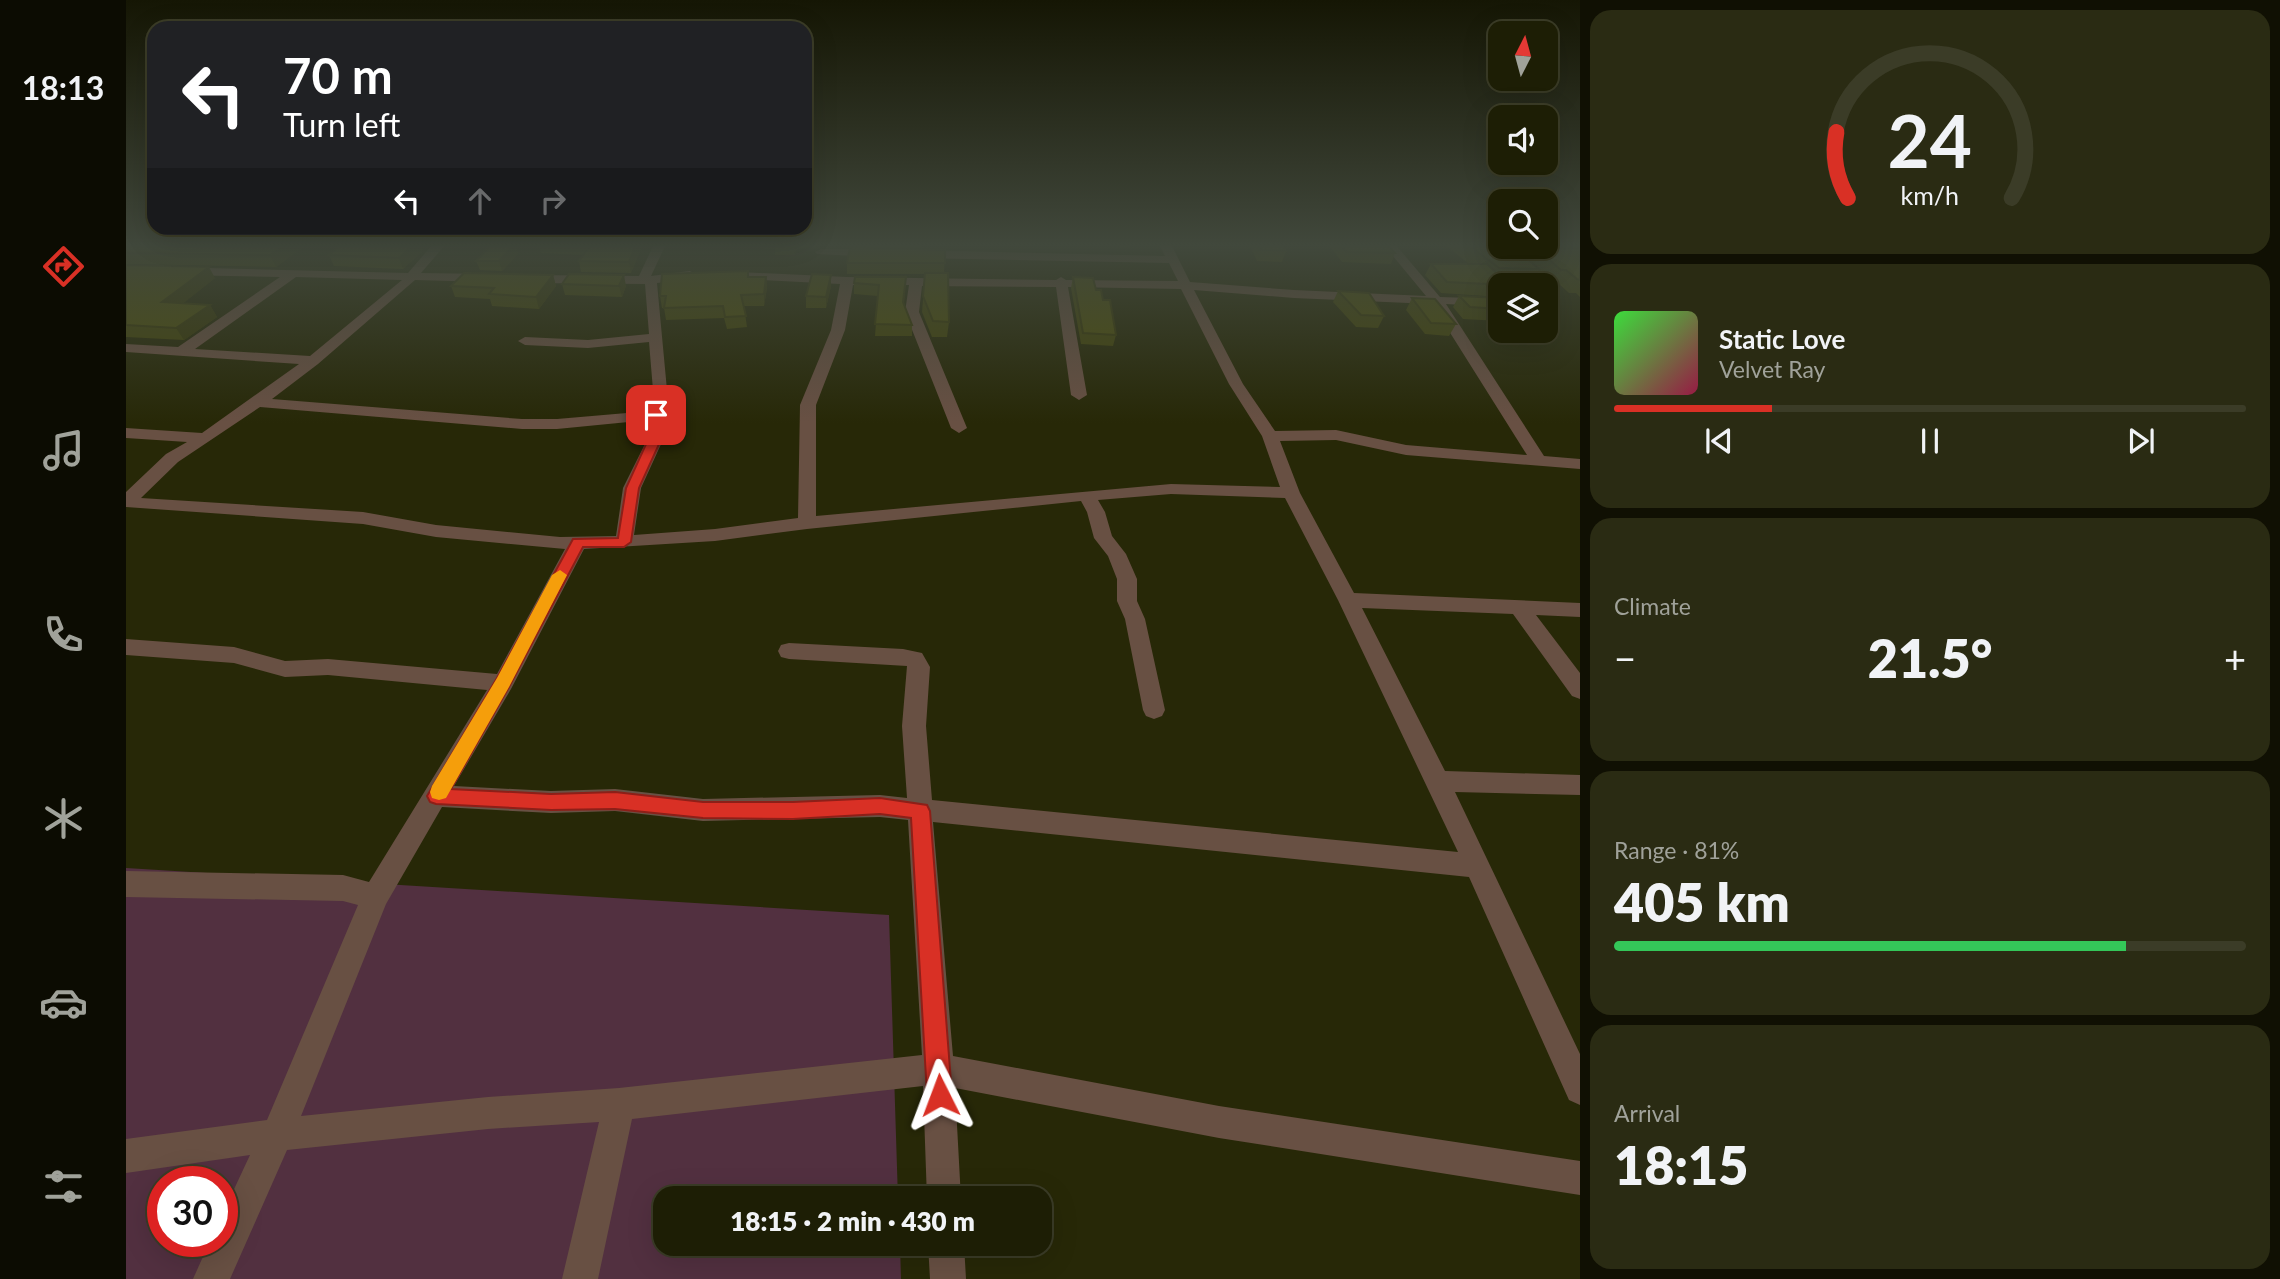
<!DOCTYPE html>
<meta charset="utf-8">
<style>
body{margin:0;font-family:Lato,sans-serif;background:#2a2b13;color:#f1f3f6;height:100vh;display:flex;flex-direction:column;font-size:26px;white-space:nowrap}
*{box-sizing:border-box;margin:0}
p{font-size:23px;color:#a0a29a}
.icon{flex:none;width:38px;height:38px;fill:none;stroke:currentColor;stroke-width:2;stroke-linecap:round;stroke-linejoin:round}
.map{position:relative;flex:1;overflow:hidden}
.sheet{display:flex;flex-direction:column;gap:10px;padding:10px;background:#101003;width:700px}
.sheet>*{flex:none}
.hud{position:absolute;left:21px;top:21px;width:665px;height:214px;border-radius:21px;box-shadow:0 7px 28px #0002,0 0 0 2px #3b3c27;background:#202124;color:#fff;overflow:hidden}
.needle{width:46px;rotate:6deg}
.controls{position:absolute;left:1362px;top:21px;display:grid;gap:14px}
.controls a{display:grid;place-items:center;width:70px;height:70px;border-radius:14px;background:#1d1e05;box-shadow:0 7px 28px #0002,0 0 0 2px #3b3c27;font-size:35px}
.speed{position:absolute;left:21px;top:1166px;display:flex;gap:14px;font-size:35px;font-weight:700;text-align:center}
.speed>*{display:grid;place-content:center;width:91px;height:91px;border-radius:50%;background:#1d1e05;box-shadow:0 7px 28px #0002,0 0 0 2px #3b3c27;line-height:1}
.speed .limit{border:10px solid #d22;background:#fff;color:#111}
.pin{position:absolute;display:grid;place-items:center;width:60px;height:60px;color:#fff;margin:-30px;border-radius:14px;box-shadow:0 4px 10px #0006}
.me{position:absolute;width:77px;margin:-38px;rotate:357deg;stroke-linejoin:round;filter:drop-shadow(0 0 5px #0008)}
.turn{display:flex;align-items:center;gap:24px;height:147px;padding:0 21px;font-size:32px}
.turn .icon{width:91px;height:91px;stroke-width:2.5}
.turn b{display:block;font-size:49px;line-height:60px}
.lanes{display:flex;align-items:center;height:66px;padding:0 21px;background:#0003;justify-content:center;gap:35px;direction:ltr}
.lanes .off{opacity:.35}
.big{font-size:52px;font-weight:800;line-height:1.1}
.sheet .card{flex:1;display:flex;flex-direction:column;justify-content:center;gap:10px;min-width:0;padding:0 24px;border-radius:21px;background:#2a2b13}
.sheet .dial{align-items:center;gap:0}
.dial svg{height:182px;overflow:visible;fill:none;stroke:#3b3c27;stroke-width:7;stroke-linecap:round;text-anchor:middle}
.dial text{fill:#f1f3f6;stroke:none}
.song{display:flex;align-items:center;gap:21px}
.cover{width:84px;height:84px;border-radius:10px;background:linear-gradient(135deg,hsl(120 70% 55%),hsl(340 70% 35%))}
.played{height:7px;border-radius:4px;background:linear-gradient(90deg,#d93025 25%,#3b3c27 25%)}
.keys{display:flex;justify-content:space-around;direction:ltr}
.heat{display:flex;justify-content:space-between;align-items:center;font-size:38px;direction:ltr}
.charge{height:10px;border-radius:5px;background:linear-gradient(90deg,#34c759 81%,#3b3c27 0)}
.trip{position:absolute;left:527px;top:1186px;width:399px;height:70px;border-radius:21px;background:#1d1e05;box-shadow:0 7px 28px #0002,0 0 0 2px #3b3c27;font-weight:800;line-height:70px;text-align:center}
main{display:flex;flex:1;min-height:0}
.tabs{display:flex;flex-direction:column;width:126px;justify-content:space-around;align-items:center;background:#0c0c02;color:#a0a29a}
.tabs .icon{width:49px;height:49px}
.tabs .on{color:#d93025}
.tabs b{font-size:32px;color:#f1f3f6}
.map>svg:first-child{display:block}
</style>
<main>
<nav class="tabs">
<b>18:13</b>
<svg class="icon on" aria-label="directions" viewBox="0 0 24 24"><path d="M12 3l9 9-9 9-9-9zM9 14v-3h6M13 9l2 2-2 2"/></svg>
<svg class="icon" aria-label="music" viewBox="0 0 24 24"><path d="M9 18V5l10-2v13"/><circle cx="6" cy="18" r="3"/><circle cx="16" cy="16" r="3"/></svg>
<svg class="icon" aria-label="phone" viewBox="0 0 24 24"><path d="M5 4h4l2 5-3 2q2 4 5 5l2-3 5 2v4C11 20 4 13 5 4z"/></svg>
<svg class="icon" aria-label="climate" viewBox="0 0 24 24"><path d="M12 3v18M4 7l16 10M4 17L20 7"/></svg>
<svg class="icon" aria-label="car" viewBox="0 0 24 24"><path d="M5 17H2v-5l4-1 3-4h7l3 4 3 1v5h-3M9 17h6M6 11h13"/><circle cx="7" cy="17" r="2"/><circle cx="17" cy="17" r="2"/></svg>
<svg class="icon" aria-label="filters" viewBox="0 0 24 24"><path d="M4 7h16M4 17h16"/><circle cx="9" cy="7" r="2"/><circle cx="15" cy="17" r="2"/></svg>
</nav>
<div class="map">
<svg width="1454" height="1279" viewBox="0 0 1454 1279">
<rect width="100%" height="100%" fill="#272807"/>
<path fill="#523040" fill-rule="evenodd" d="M0 868 763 915 772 1199H539V1244H774L775 1279H0ZM37 1181H96V1241H37Z"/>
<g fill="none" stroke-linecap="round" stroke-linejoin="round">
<path fill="#685043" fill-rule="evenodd" d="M307 244H320L295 273 362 274 368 278 362 282 289 280 192 364 146 399 396 419H431L524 411 527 390 523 342 462 348 399 345 392 341 399 337 462 340 523 334 519 284 401 283 395 279 401 275 513 276 528 244H540L525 276 564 271 570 275 564 279 531 283 541 390 536 442 515 488 508 535 589 529 672 518 674 405 705 330 714 284 596 278 590 274 592 271 721 277 930 280 935 277 940 280 1052 281 1043 263 790 258 784 254 790 250 1039 256 1033 244H1045L1064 282 1168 290 1300 296 1257 244H1269L1314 297 1374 299V307L1320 304 1418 456 1454 459V469L1280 455 1210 440 1154 441 1174 493 1228 593 1454 603V617L1410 615 1454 673V699L1446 696 1387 614 1236 608 1319 771 1454 775V795L1329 792 1454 1054V1105L1443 1100 1343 877 807 822 827 1056 1093 1106 1454 1161V1195L1093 1138 829 1088 835 1199H801L797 1086 506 1119 472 1279H436L473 1122 362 1129 161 1150 104 1279H67L84 1241H96V1215L124 1155 0 1173V1139L141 1120 232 905 217 901 0 897V871L217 875 243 882 361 690 202 675 159 677 108 663 0 655V639L108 647 159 661 202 659 371 674 439 549 310 537 237 524 0 507V492L40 454 61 442 0 438V428L76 433 173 364 0 352V344L52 347 154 277 0 274V266L282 273ZM170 277 276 280 184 356 69 349ZM727 285H783L779 312 825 428 833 433 841 428 793 312 796 286 930 287 945 395 953 400 961 395 942 287 1055 289 1103 384 1136 436 1154 487 1045 484 690 516V405L719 330ZM1068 290 1168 298 1306 304 1401 455 1280 445 1210 430 1149 431 1117 384ZM134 407 396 429H431L523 420 520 442 497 488 490 536 434 537 310 525 237 512 15 498 52 462ZM1045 494 1159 498 1212 600 1332 852 806 800 800 726 804 667 796 653 777 649 663 643 655 645 652 651 655 657 663 659 781 666 776 726 781 798 754 795 577 799 489 789 425 791 328 786 385 689 458 549 589 541 681 529 955 501 961 512 968 538 982 556 991 579V601L999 619 1017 710 1020 716 1028 719 1036 716 1039 710 1019 619 1011 601V579L1000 554 986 536 979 512 972 500ZM316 807 425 813 489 811 577 821 754 817 782 820 796 1055 493 1088 362 1097 175 1116 260 904Z
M1374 244V247H1383L1430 288V294L1419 300V285H1412L1372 249 1370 247Z
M695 249H750L756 253 750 257 691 254 689 252Z
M802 1244H838L840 1279H804Z"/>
</g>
<path fill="#434409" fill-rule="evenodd" d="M0 244H295L297 251 277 269 208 266 203 255 213 246 180 245 150 267 0 264Z
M389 244 392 254 376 271 354 270 350 261Z
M412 244H518L514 251 505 273 455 272 453 261 457 255 415 253Z
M649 244H796V248L695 246 671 248 669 255H649Z
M949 244H978L972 246Z
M983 244H1005L1004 247 984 246Z
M1123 244H1155L1160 251 1156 262 1131 261Z
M1202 244H1261L1269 253 1265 264 1216 262Z
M1318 244H1374V247H1419V244H1454V297L1450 293H1443L1432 283H1427L1413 270 1405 282H1380L1374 285V297L1315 293 1299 275 1305 264H1343ZM1388 247 1399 248H1408L1401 259Z
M819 250 818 273 823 322 821 337H806L796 312 799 274H721V263Z
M0 265 89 278 57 303 84 305 91 317 58 340 0 337Z
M427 275 430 286 413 309 366 306 364 299 329 297 325 286Z
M705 275V286L700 308H680V296Z
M623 277H640L641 288 638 306H618L621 327 601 329 598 318 540 320 538 308H536L534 296Z
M780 277 778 304 786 325V336H749L752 296 728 294V283Z
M947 277 970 290 977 300 990 335 987 346 955 344 945 288Z
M436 284 500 286 496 297 439 295Z
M1212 291 1258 316 1252 328 1230 327 1207 302Z
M1333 296 1374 298V321L1337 319 1327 307Z
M1286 298 1330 324 1323 336 1299 334 1280 310Z"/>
<path fill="#373707" d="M159 244 180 245 150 267 144 255Z
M289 244H295L297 251 277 269 273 258Z
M389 244 392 254 376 271 373 261Z
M510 244H518L514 251 505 273 503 262Z
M668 244H671L669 255Z
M83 267 89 278 44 314 36 302Z
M427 275 430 286 413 309 410 297Z
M498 275 500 286 496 297 493 286Z
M705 275V286L700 308V297Z
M640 277 641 288 638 306V294Z
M84 305 91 317 58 340 50 328Z"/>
<path fill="#4e4f0a" stroke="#373707" stroke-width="2" d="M0 244H159L144 255 0 253Z
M216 244H289L273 258 203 255Z
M366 244H389L373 261H350Z
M465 244H510L503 262 453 261Z
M1132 244H1155L1160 251 1135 250Z
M1214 244H1261L1269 253 1221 252Z
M1341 244H1374V247H1387L1413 269 1373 268Z
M724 247 819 250V263H721Z
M1409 247 1454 248V280L1451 279 1440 270H1435Z
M1305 264H1361L1383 285 1321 282Z
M0 265 83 267 36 302 84 305 50 328 0 325Z
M622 271V277H640L638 294 615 295 620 316 599 317 597 306 538 308 540 296H534L536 274Z
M338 273 427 275 410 297 363 294 368 288 325 286Z
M799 273H822L823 322 807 321 797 296Z
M443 274 498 275 493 286 436 284Z
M686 274 705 275 700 297 680 296Z
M729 277H780L777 302 786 325 749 324 753 285 728 283Z
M947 277 967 278 970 290H975L977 300H984L990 335 957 333Z
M1212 291 1243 293 1258 316 1235 315Z
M1333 296 1374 298V309L1344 307Z
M1286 298 1309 299 1330 324 1305 323Z"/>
<linearGradient id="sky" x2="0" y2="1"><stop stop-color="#151604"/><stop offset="0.58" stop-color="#41483c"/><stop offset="1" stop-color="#41483c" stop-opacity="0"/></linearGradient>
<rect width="1454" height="423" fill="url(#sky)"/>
<path fill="#d93025" stroke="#8d1f18" stroke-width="2" d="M526 413 536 415 534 442 513 488 505 542 498 547H457L383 687 325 789 425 794 489 792 577 802H667L754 798 801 805 804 811 826 1095 822 1103 814 1107 805 1103 801 1095 785 818 754 814 667 819 577 818 489 809 425 810 310 804 304 802 301 796 371 678 447 539 492 538 500 488 521 442Z"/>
<path fill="#f59e0b" d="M434 570 441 575 383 687 320 798 313 800 306 798 304 792 306 786 371 678 426 575Z"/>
</svg>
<div class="controls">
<a><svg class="needle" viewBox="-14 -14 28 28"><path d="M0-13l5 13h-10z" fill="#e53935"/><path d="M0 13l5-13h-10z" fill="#a0a29a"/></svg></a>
<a><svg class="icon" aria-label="sound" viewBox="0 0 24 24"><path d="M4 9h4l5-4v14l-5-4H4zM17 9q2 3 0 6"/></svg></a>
<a><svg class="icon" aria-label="search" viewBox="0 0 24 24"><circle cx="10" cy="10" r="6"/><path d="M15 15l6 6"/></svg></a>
<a><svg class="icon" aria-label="layers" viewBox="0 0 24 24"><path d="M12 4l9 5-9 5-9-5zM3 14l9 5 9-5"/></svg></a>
</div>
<div class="speed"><div class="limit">30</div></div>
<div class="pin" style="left:530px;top:415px;background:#d93025"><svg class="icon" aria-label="arrive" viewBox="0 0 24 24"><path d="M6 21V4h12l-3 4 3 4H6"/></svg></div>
<svg class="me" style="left:814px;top:1095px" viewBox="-20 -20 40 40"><path d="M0-17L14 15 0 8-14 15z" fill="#d93025" stroke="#fff" stroke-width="4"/></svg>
<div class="trip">18:15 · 2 min · 430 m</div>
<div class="hud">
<div class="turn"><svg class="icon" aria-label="left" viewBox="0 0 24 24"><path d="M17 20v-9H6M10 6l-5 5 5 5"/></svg><div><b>70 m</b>Turn left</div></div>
<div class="lanes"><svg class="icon" aria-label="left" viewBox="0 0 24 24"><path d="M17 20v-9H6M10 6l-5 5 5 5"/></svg><svg class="icon off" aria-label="ahead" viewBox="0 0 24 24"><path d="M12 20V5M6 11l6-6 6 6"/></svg><svg class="icon off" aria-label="right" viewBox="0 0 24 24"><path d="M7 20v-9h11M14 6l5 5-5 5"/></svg></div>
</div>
</div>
<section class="sheet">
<div class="card dial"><svg viewBox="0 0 100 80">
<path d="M14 69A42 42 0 1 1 86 69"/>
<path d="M14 69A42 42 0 0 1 9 40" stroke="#d93025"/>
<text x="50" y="56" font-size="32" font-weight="700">24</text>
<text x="50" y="72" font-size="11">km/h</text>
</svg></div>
<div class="card">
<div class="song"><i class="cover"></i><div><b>Static Love</b><p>Velvet Ray</p></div></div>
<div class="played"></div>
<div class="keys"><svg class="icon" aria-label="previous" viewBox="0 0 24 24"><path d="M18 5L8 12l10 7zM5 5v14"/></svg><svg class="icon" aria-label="pause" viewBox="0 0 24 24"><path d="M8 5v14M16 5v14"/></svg><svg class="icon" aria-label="next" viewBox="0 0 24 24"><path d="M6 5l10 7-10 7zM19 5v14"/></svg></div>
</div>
<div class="card"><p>Climate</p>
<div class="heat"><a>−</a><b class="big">21.5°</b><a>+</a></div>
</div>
<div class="card"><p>Range · 81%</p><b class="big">405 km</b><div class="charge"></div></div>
<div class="card"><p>Arrival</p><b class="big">18:15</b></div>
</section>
</main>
